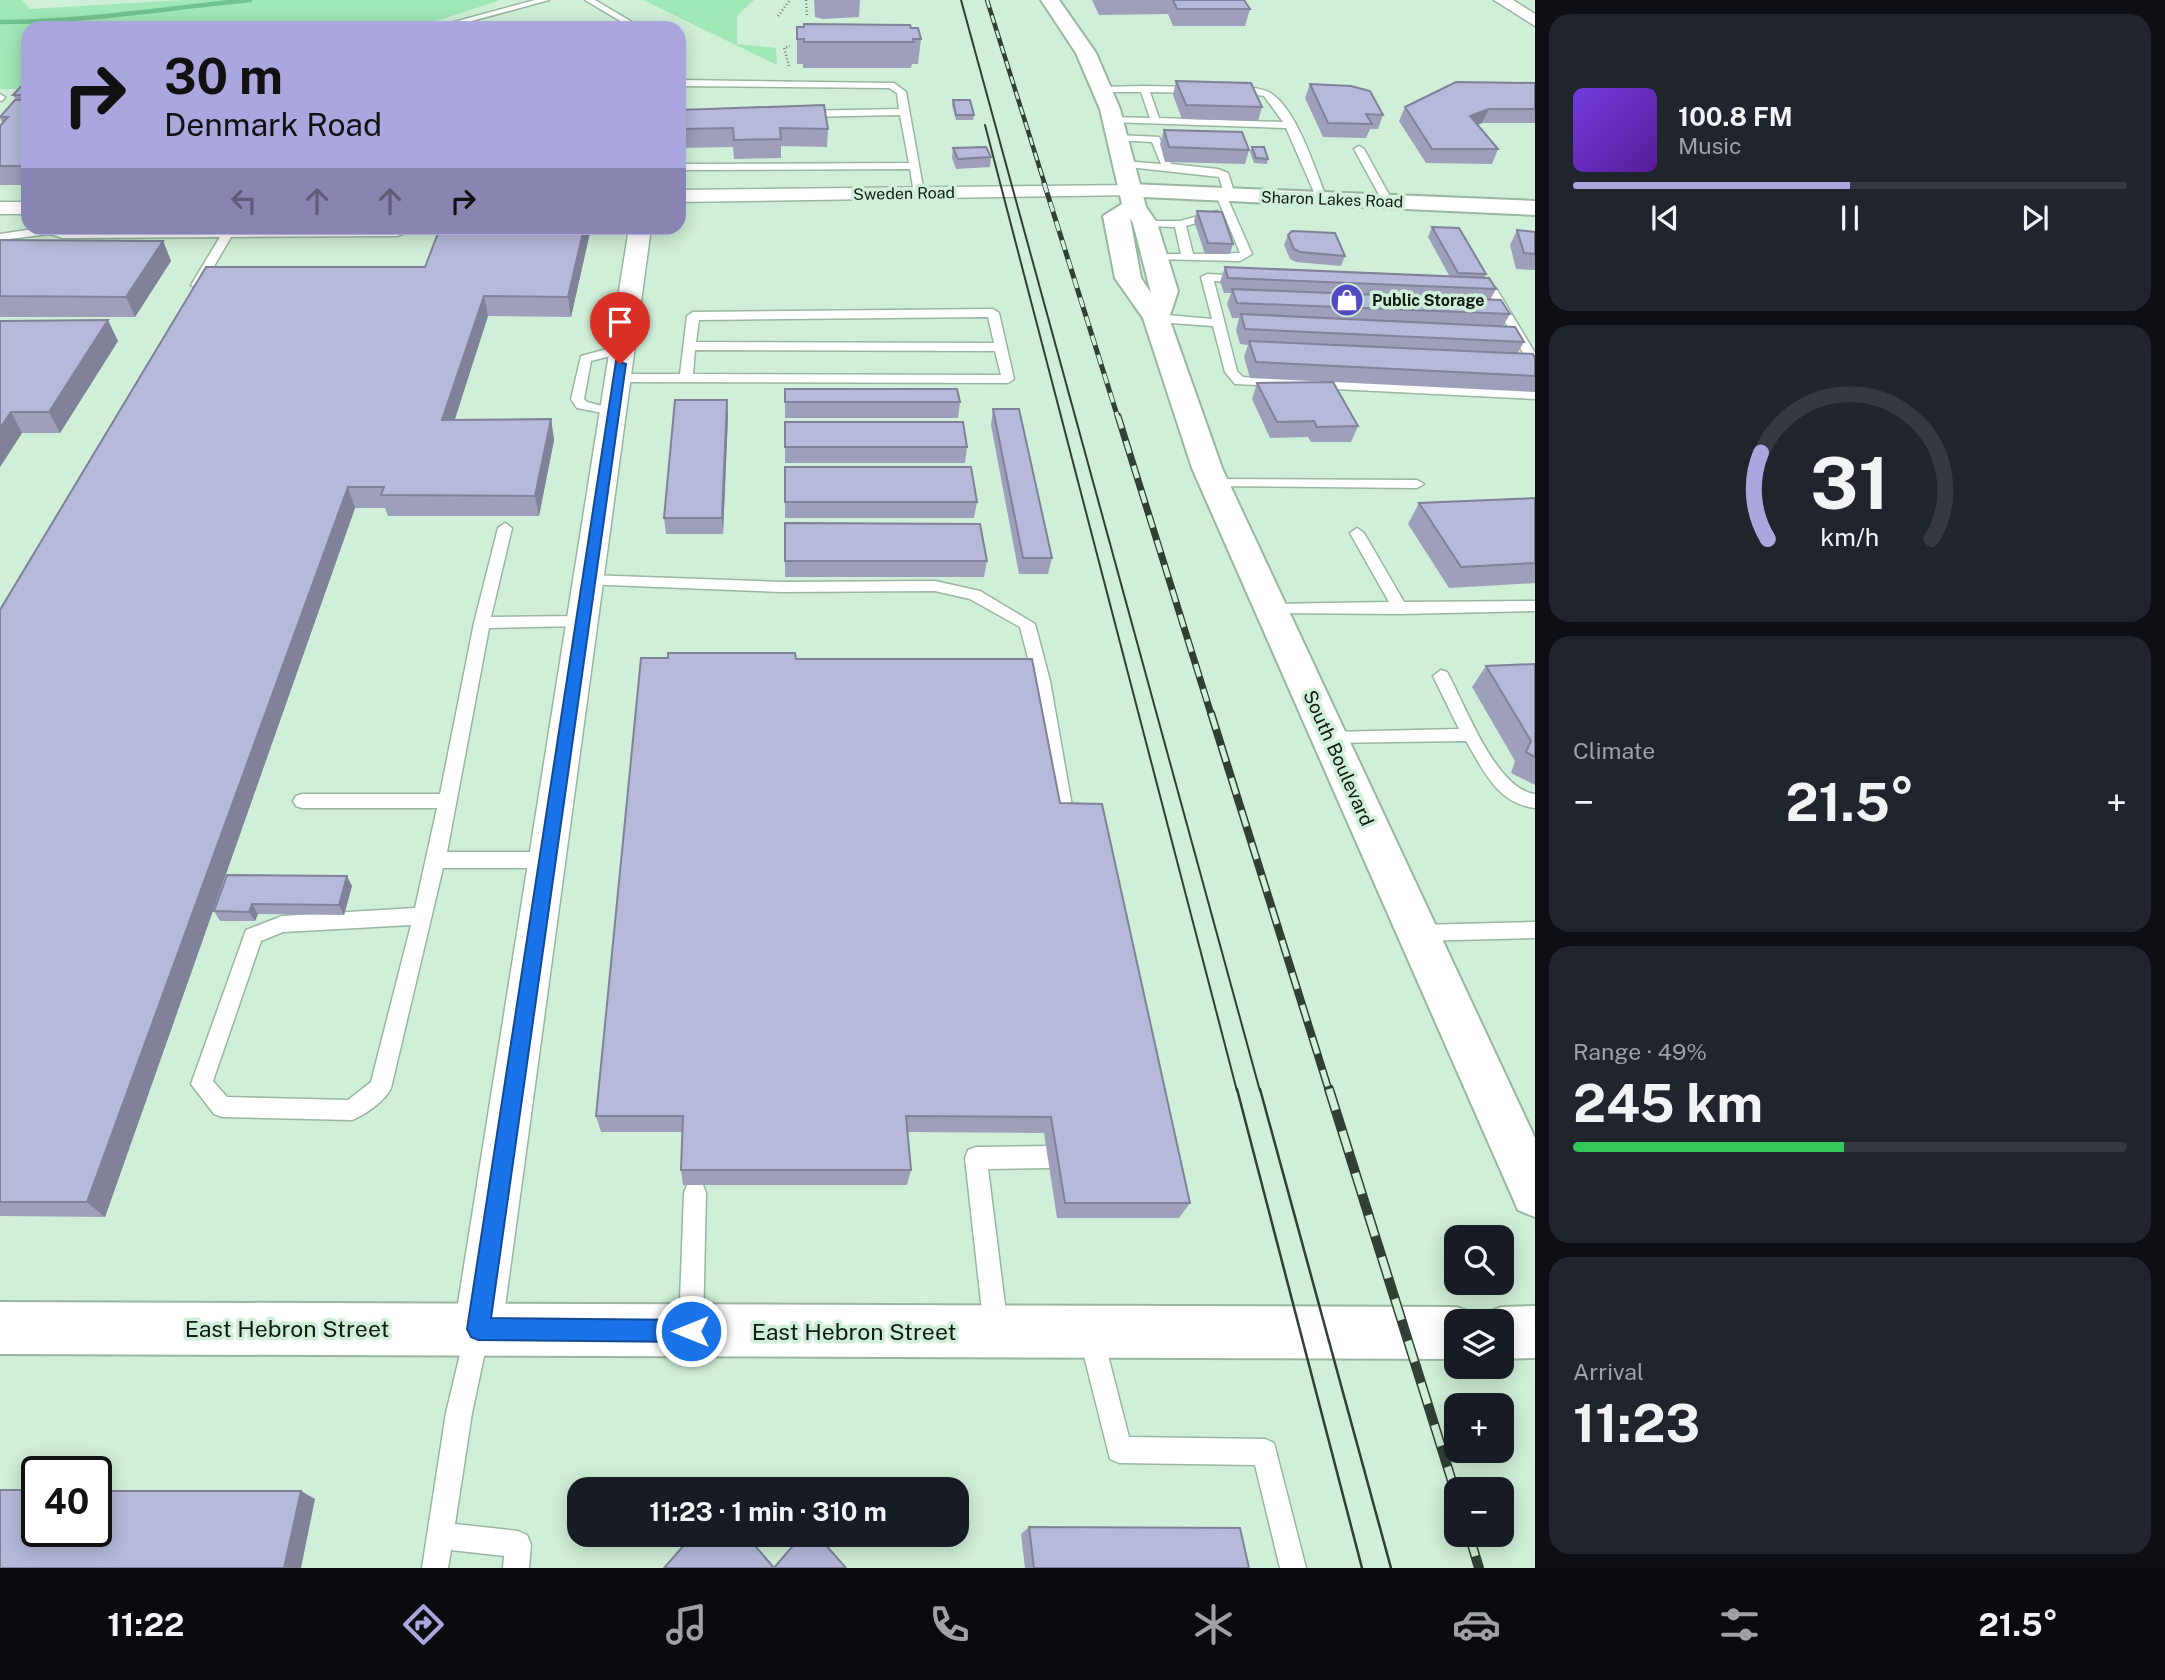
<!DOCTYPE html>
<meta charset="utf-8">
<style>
body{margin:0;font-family:"Public Sans",sans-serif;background:#20242c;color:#f1f3f6;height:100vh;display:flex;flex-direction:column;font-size:26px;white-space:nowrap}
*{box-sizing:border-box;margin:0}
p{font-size:23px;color:#9ea1a6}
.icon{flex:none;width:38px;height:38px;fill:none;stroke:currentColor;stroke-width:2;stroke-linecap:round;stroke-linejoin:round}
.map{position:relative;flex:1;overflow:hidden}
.side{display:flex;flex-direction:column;gap:14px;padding:14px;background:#0d0f14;width:630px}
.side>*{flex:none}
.banner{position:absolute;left:21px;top:21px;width:665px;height:214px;border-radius:21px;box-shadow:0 4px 18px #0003;background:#aaa7df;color:#111;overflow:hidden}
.controls{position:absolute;left:1444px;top:1225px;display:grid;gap:14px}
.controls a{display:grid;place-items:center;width:70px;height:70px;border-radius:14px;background:#171b24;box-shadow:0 4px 18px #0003;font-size:35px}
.speed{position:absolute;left:21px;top:1456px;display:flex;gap:14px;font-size:35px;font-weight:700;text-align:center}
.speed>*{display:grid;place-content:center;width:91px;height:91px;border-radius:50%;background:#171b24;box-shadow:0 4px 18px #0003;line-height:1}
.speed .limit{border:4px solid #111;border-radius:10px;background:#fff;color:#111}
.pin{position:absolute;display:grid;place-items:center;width:60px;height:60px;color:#fff;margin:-72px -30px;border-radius:50% 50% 50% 0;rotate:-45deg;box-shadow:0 0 7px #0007}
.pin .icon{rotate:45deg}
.me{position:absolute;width:77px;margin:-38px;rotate:270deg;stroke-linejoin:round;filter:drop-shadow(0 0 5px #0008)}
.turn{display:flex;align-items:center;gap:24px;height:147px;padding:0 28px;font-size:32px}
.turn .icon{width:91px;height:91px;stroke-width:2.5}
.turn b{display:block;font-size:49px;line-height:60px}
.lanes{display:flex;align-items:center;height:66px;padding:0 28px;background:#0003;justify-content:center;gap:35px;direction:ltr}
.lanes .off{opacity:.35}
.big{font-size:52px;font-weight:700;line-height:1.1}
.side .tile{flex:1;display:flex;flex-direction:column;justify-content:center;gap:10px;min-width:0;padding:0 24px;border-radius:21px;background:#20242c}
.side .dial{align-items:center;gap:0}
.dial svg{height:182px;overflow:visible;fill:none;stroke:#363941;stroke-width:7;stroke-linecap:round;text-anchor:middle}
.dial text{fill:#f1f3f6;stroke:none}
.song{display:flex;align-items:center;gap:21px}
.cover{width:84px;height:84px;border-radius:10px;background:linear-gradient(135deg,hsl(260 70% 55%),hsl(270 70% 35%))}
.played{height:7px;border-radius:4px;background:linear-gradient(90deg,#aaa7df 50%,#363941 50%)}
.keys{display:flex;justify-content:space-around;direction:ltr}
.heat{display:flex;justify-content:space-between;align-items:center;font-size:38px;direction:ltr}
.charge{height:10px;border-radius:5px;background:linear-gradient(90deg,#34c759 49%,#363941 0)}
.trip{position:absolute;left:567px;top:1477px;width:402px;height:70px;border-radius:21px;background:#171b24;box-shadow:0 4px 18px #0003;font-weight:700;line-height:70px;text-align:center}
.menu{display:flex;height:112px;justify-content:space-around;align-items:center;background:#090b0e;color:#9ea1a6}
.menu .icon{width:49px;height:49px}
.menu .active{color:#aaa7df}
.menu b{font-size:32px;color:#f1f3f6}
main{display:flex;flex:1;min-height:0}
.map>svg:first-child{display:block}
</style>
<main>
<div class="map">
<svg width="1535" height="1568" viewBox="0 0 1535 1568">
<rect width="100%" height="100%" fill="#d0efd8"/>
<path fill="#a0e8b6" d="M0 0H22L30 9 183 0H501L415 28H28V89H0Z
M643 0H754L737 16V44L776 48 777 65Z"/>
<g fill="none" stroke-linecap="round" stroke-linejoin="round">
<path stroke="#72c38d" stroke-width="4.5" d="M0 22C84 22 167 8 250 0"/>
<defs>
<path id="service" d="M535 0H549L446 28H432Z
M585 0H595L642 28H632Z
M679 80 894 83 906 92 924 193 919 196 914 193 910 169 679 170V164L909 163 900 115 801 117 796 114 801 111 899 109 897 93 889 88 679 86Z
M1144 86 1198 87 1203 90 1198 93 1150 92 1159 118 1283 122 1264 96 1225 90C1231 86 1239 87 1246 87 1255 88 1265 89 1272 94 1298 112 1315 170 1327 199L1322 202 1317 199 1286 128 1110 122 1108 120 1113 117 1150 118 1141 92H1102L1097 89 1099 87Z
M0 94 5 97 3 100 0 101Z
M1118 135 1159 137 1171 164 1218 169 1228 173 1235 195 1227 197 1252 254 1240 261 1151 259V255L1155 254H1181L1175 227 1145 226 1141 225V221H1180L1217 211 1222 214 1221 216 1186 226 1193 254 1240 253 1216 195 1224 193 1219 177 1120 166 1119 164 1124 161 1161 164 1152 142 1115 140 1113 138Z
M1359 146 1364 149 1393 202 1392 204 1383 202 1354 149Z
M40 228H53L64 232 420 228 397 236 231 237 203 285 197 288 191 285 220 237 63 238 50 234 0 240V234Z
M1207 274 1245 276 1251 279 1245 282 1214 281 1237 371 1243 377 1535 391V399L1235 384 1225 372 1213 326 1156 322 1150 318 1156 314 1212 319 1201 277Z
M1472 286 1496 288 1535 353V367L1529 363 1488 293 1468 291V287Z
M993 309 999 313 1014 379 1008 383 618 382 612 378 618 374H680L687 316 693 312ZM988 317 994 343 696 342 699 320ZM695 350 995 351 1001 375 693 374Z
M622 345 626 346V352L591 361 584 399 587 402 618 410V416L577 408 571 399 581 356Z
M1214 479 1417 480 1424 484 1417 488 1209 486V480Z
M505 523 512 528 491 617 582 616 590 621 582 626 489 628 447 852H547L554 855 556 860 554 865 547 868H443L391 1088C385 1101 365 1115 352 1120L222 1117 214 1114 191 1084 246 930 282 916 415 908 437 808H302L296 806 293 801 296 796 302 794H440L474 623 498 528ZM411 925 371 1082 348 1100 227 1097 213 1081 261 941 283 932Z
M1357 528 1364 533 1404 602 1535 601V611L1400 614 1267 613 1264 609 1272 604 1389 602 1350 533Z
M588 575 782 582 935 581 980 591 1035 624 1050 681 1075 823 1072 828H1060L1057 823 1034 681 1020 627 970 599 935 591 782 592 583 584 580 580 583 576Z
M1441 670 1447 672C1465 704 1495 789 1535 794V808C1497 803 1484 771 1466 741L1324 743 1322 738 1330 732 1459 729 1433 676Z
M1535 922V938L1418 941 1411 939 1408 933 1411 927 1418 925Z
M1049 1146 1057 1149 1060 1157 1057 1165 1049 1168 988 1169 1008 1329 1004 1337 996 1341 988 1337 984 1329 965 1158 968 1150 976 1147Z
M695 1182 703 1185 706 1193 703 1327 699 1335 691 1339 683 1335 679 1327 684 1193 687 1185Z
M477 1321 486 1324 489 1333 472 1413 455 1524 518 1531 527 1535 531 1544 529 1568H503L504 1556 451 1550 448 1568H422L446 1413 465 1333 468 1324Z
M1091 1324 1100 1327 1103 1336 1129 1437 1265 1439 1274 1443 1306 1568H1280L1255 1465 1119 1463 1110 1459 1079 1336 1082 1327Z"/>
<path id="minor" d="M1494 0H1513L1535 14V26Z
M1130 185 1140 191 1137 195 679 202V190Z
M0 202H28V214H0Z
M629 228H651L502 1329 495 1346 478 1353 461 1346 454 1329Z"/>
<path id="tertiary" d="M1130 184 1535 201V215L1122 196 1119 191 1122 186Z
M0 1302 1456 1307 1475 1314 1478 1321H1456V1359L0 1354Z
M1535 1306V1358L1502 1359V1321H1480L1483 1314 1502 1307Z"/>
<path id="secondary" d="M1041 0H1059L1096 53 1120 109 1146 207 1157 223 1178 291 1169 318 1222 468 1535 1138V1217L1518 1210 1192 468 1143 318 1115 278 1103 216 1122 204 1100 109 1076 53ZM1130 218 1133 223 1151 293 1141 278Z"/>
</defs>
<use href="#service" stroke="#98b6a0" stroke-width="3"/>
<use href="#minor" stroke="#98b6a0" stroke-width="3"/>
<use href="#tertiary" stroke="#98b6a0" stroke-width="4"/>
<use href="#secondary" stroke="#98b6a0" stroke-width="4"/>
<path stroke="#6e8374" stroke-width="2.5" stroke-dasharray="1 2.5" stroke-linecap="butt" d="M806 0 807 16
M778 16 790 0
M789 66 784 48 790 46"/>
<use href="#service" fill="#fff" fill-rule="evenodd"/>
<use href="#minor" fill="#fff" fill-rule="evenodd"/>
<use href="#tertiary" fill="#fff" fill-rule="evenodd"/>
<use href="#secondary" fill="#fff" fill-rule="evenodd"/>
<path stroke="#313f35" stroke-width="2" d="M961 0 1260 1091
M985 125 1237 1091"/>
<path stroke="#313f35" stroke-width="2.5" d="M1237 1089 1362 1568
M1260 1089 1391 1568"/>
<defs>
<path id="rail-far4" d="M987 0 1045 185"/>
<path id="rail-far3" d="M1044 183 1118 418"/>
<path id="rail-far2" d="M1118 416 1211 714"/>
<path id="rail-far1" d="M1211 713 1329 1091"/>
<path id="rail" d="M1329 1089 1456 1494
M1469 1535 1479 1568"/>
</defs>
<use href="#rail-far4" stroke="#313f35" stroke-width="4.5"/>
<use href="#rail-far3" stroke="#313f35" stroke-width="5"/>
<use href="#rail-far2" stroke="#313f35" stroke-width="7"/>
<use href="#rail-far1" stroke="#313f35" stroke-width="8"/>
<use href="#rail" stroke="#313f35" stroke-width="10"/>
<use href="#rail-far4" stroke="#d0efd8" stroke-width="2.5" stroke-dasharray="8" stroke-linecap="butt"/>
<use href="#rail-far3" stroke="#d0efd8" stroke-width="3.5" stroke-dasharray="10" stroke-linecap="butt"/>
<use href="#rail-far2" stroke="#d0efd8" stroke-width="4.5" stroke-dasharray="13" stroke-linecap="butt"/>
<use href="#rail-far1" stroke="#d0efd8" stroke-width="5" stroke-dasharray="17" stroke-linecap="butt"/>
<use href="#rail" stroke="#d0efd8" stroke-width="7" stroke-dasharray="22" stroke-linecap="butt"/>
</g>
<path fill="#9d9fbb" d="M814 0H860L859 17 823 19 815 17Z
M1092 0H1244L1250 9 1245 26H1173L1168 14 1099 15Z
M797 27 911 28 921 39 918 64H912L911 68H803V64H797Z
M28 80V185H0V126L2 123 0 117 16 100 13 95Z
M1176 81 1262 107 1258 121 1182 119 1173 95Z
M1535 83V123H1482L1478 125 1498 149 1492 164 1426 163 1399 121 1405 107Z
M1310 84 1383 115 1378 129H1370L1366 138 1323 137 1305 98Z
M953 100 974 115 973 120H956L952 105Z
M679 110 828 129 827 147 781 146V158L734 159 733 147 679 148Z
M1164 130 1249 150 1245 164 1165 162 1160 144Z
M1252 147 1268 159 1267 164 1254 163 1250 152Z
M953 148 991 157 990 167 956 169 952 158Z
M1197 211 1233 244 1230 254H1205L1194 221Z
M1432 227 1486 274 1484 278 1496 289 1490 300 1510 314 1503 326 1524 342 1517 354 1535 358V392L1333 382 1358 426 1351 442H1311L1308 437 1270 438 1252 399 1257 383 1333 382 1250 378 1244 357 1248 345 1240 344 1236 330 1239 318H1232L1227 304 1231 293H1224L1220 282 1225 267 1450 277 1428 237Z
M591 228 571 317 488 316 454 420 551 419 554 440 539 516H388L385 508H355L105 1217 0 1216V610L425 267Z
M1517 230 1535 232V270L1516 269 1510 245Z
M1288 235 1345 256 1341 266 1296 262 1290 259 1284 245Z
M0 240 163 241 171 261 135 317H0Z
M0 321 118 341 60 433H22L0 467Z
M785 389 960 402 958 418H785Z
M727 400 728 416 723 534H666L664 518Z
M993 409 1052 558 1048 574H1019L991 425Z
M785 422 967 447 965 463H785Z
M785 467 977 502 974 518H785Z
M1535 498V583L1449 588 1408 524 1419 503Z
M785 523 987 561 984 577H785Z
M796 659 1060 803 1190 1203 1179 1218H1057L1044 1133 908 1132 911 1170 907 1185H683L681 1170 683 1132H601L596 1116Z
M1535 664V785L1511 773 1515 761 1472 687 1486 666Z
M352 886 344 915 258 914 255 921H220L214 911Z
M1029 1527 1249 1568H1025L1021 1534Z"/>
<path fill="#7f8298" d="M1489 109 1482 123 1464 130 1470 116Z
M584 228H591L571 317 568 297Z
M163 241 171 261 135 317 126 297Z
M484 296 488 316 448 441 442 420Z
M108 320 118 341 60 433 49 412Z
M727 400 728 416 723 534 722 518Z
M11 412 22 433 0 467V428Z
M551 419 554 440 539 516 535 496Z
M348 487 355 508 105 1217 87 1202Z
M347 876 352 886 344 915 339 905Z
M252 904 258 914 255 921 249 912Z
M301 1491 315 1499 301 1568H284Z"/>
<path fill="#b6b9d9" stroke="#7f8298" stroke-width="2" d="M1173 0H1244L1250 9H1177Z
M804 24 910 25 911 28H918L921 39H913L914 42H804V39H797V27H804Z
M27 80H28L27 95H13Z
M1176 81 1251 83 1262 107 1186 105Z
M1456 82 1535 83V109H1489L1470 116 1498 149H1432L1405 107Z
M1310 84 1351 86 1370 91 1383 115 1366 114 1372 124 1328 123Z
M28 94V166H0V126L8 117H0L15 100H22Z
M953 100H970L974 115H956Z
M824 105 828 129 780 128 781 139 734 140 733 128 679 129V110Z
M1164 130 1242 132 1249 150 1169 147Z
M986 147 991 157 958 159 953 148Z
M1252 147H1264L1268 159 1256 158Z
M1197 211 1222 212 1233 244 1208 243Z
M1432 227 1459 228 1486 274 1458 273Z
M440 228H584L568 297 484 296 442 420 551 419 535 496 381 495 384 487H348L87 1202H0V610L206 267H425Z
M1517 230 1535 232V254L1524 253Z
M1292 231 1335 233 1345 256 1300 252 1294 249 1288 235Z
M0 240 163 241 126 297 0 296Z
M1225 267 1489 278 1496 289 1228 278Z
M1232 289 1501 300 1510 314 1237 303Z
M1241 314 1515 327 1524 342 1245 329Z
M108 320 49 412H11L0 428V321Z
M1249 341 1533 354 1535 358V376L1256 362Z
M1333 382 1358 426 1317 427 1314 421 1277 422 1257 383Z
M785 389H957L960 402H785Z
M675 400H727L722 518H664Z
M993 409H1019L1052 558H1023Z
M785 422H963L967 447H785Z
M785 467H971L977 502H785Z
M1535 498V563L1461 567 1419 503Z
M785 523 980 524 987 561H785Z
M668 653H795L796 659H1032L1060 803 1102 804 1190 1203H1065L1051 1117 906 1116 911 1170H681L683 1116H596L641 658H668Z
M1535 664V757L1526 752 1531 741 1486 666Z
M227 875 347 876 339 905 252 904 249 912 214 911Z
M0 1490H37V1531H96V1491H301L284 1568H0Z
M1029 1527 1240 1528 1249 1568H1034Z
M693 1535H746L774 1568 802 1535H817L846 1568H664Z"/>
<path fill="#1a73e8" stroke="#114b97" stroke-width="2" d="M616 361 626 364 491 1318 691 1320 698 1323 701 1331 698 1338 691 1342 478 1340 471 1337 467 1329Z"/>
<defs>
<symbol id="shop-disc" viewBox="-11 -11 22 22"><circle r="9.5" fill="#544ac2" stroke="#d0efd8"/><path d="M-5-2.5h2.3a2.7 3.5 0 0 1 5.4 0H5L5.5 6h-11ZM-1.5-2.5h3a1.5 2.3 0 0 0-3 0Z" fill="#fff"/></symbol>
</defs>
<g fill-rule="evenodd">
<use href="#shop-disc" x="1328" y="281" width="38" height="38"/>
</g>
<g text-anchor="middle" stroke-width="7" stroke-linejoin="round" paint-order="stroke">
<g font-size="16" fill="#101b13" stroke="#d0efd8">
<text transform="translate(904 193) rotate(-1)" y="6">Sweden Road</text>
<text transform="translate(1332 199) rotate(2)" y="6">Sharon Lakes Road</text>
</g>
<g font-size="16" font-weight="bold" fill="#101b13" stroke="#d0efd8" text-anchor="start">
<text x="1372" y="306">Public Storage</text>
</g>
<g font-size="19" fill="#101b13" stroke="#d0efd8">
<text transform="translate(1339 758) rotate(66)" y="7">South Boulevard</text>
</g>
<g font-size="23" fill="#101b13" stroke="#d0efd8">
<text x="287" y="1337">East Hebron Street</text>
<text x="854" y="1340">East Hebron Street</text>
</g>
</g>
</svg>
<div class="controls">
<a><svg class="icon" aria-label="search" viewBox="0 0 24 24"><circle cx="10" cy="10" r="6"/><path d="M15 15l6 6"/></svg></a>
<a><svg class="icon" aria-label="layers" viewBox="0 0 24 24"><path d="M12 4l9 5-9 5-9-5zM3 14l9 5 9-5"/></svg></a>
<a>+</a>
<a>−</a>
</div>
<div class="speed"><div class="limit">40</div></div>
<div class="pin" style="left:620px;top:364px;background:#d93025"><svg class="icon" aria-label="arrive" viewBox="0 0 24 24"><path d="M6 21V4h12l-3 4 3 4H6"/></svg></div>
<svg class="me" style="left:691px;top:1331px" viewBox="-20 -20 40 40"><circle r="17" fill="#1a73e8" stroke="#fff" stroke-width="3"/><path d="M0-11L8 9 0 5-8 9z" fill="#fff"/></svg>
<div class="trip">11:23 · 1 min · 310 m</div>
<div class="banner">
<div class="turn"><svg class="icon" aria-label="right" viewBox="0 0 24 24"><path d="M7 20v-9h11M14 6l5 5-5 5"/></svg><div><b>30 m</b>Denmark Road</div></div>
<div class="lanes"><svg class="icon off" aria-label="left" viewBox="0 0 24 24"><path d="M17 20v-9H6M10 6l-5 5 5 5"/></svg><svg class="icon off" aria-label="ahead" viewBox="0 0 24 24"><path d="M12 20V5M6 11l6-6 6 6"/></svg><svg class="icon off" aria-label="ahead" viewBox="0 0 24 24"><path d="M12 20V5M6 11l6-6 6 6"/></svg><svg class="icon" aria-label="right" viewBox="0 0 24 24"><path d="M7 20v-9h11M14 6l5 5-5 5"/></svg></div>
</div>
</div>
<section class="side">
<div class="tile">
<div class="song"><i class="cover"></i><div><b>100.8 FM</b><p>Music</p></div></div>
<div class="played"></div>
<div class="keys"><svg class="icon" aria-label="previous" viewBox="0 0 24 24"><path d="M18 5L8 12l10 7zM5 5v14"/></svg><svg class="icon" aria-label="pause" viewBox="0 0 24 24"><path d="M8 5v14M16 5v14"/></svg><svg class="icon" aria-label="next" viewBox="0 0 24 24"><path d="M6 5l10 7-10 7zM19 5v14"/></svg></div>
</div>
<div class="tile dial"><svg viewBox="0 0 100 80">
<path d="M14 69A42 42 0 1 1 86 69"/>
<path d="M14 69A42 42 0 0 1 11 31" stroke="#aaa7df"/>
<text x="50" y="56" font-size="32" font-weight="700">31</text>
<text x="50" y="72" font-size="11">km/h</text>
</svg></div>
<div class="tile"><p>Climate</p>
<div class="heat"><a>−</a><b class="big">21.5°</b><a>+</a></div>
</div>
<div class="tile"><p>Range · 49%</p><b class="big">245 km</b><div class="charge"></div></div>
<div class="tile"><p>Arrival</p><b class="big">11:23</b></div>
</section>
</main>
<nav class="menu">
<b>11:22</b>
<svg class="icon active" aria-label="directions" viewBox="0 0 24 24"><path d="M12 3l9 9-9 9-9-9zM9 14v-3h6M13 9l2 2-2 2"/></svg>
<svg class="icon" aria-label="music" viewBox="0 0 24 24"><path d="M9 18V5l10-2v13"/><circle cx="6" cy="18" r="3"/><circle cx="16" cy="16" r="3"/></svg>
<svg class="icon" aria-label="phone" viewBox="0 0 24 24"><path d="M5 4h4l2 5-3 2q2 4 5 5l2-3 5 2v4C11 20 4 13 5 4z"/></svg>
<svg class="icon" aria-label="climate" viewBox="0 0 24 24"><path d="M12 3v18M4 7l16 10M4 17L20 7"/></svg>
<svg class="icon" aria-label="car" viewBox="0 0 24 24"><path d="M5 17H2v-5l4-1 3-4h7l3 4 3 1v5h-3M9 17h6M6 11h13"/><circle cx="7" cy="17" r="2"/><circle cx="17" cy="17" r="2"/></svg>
<svg class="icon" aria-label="filters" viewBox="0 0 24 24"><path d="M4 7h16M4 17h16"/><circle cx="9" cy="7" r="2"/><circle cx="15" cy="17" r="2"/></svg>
<b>21.5°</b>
</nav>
